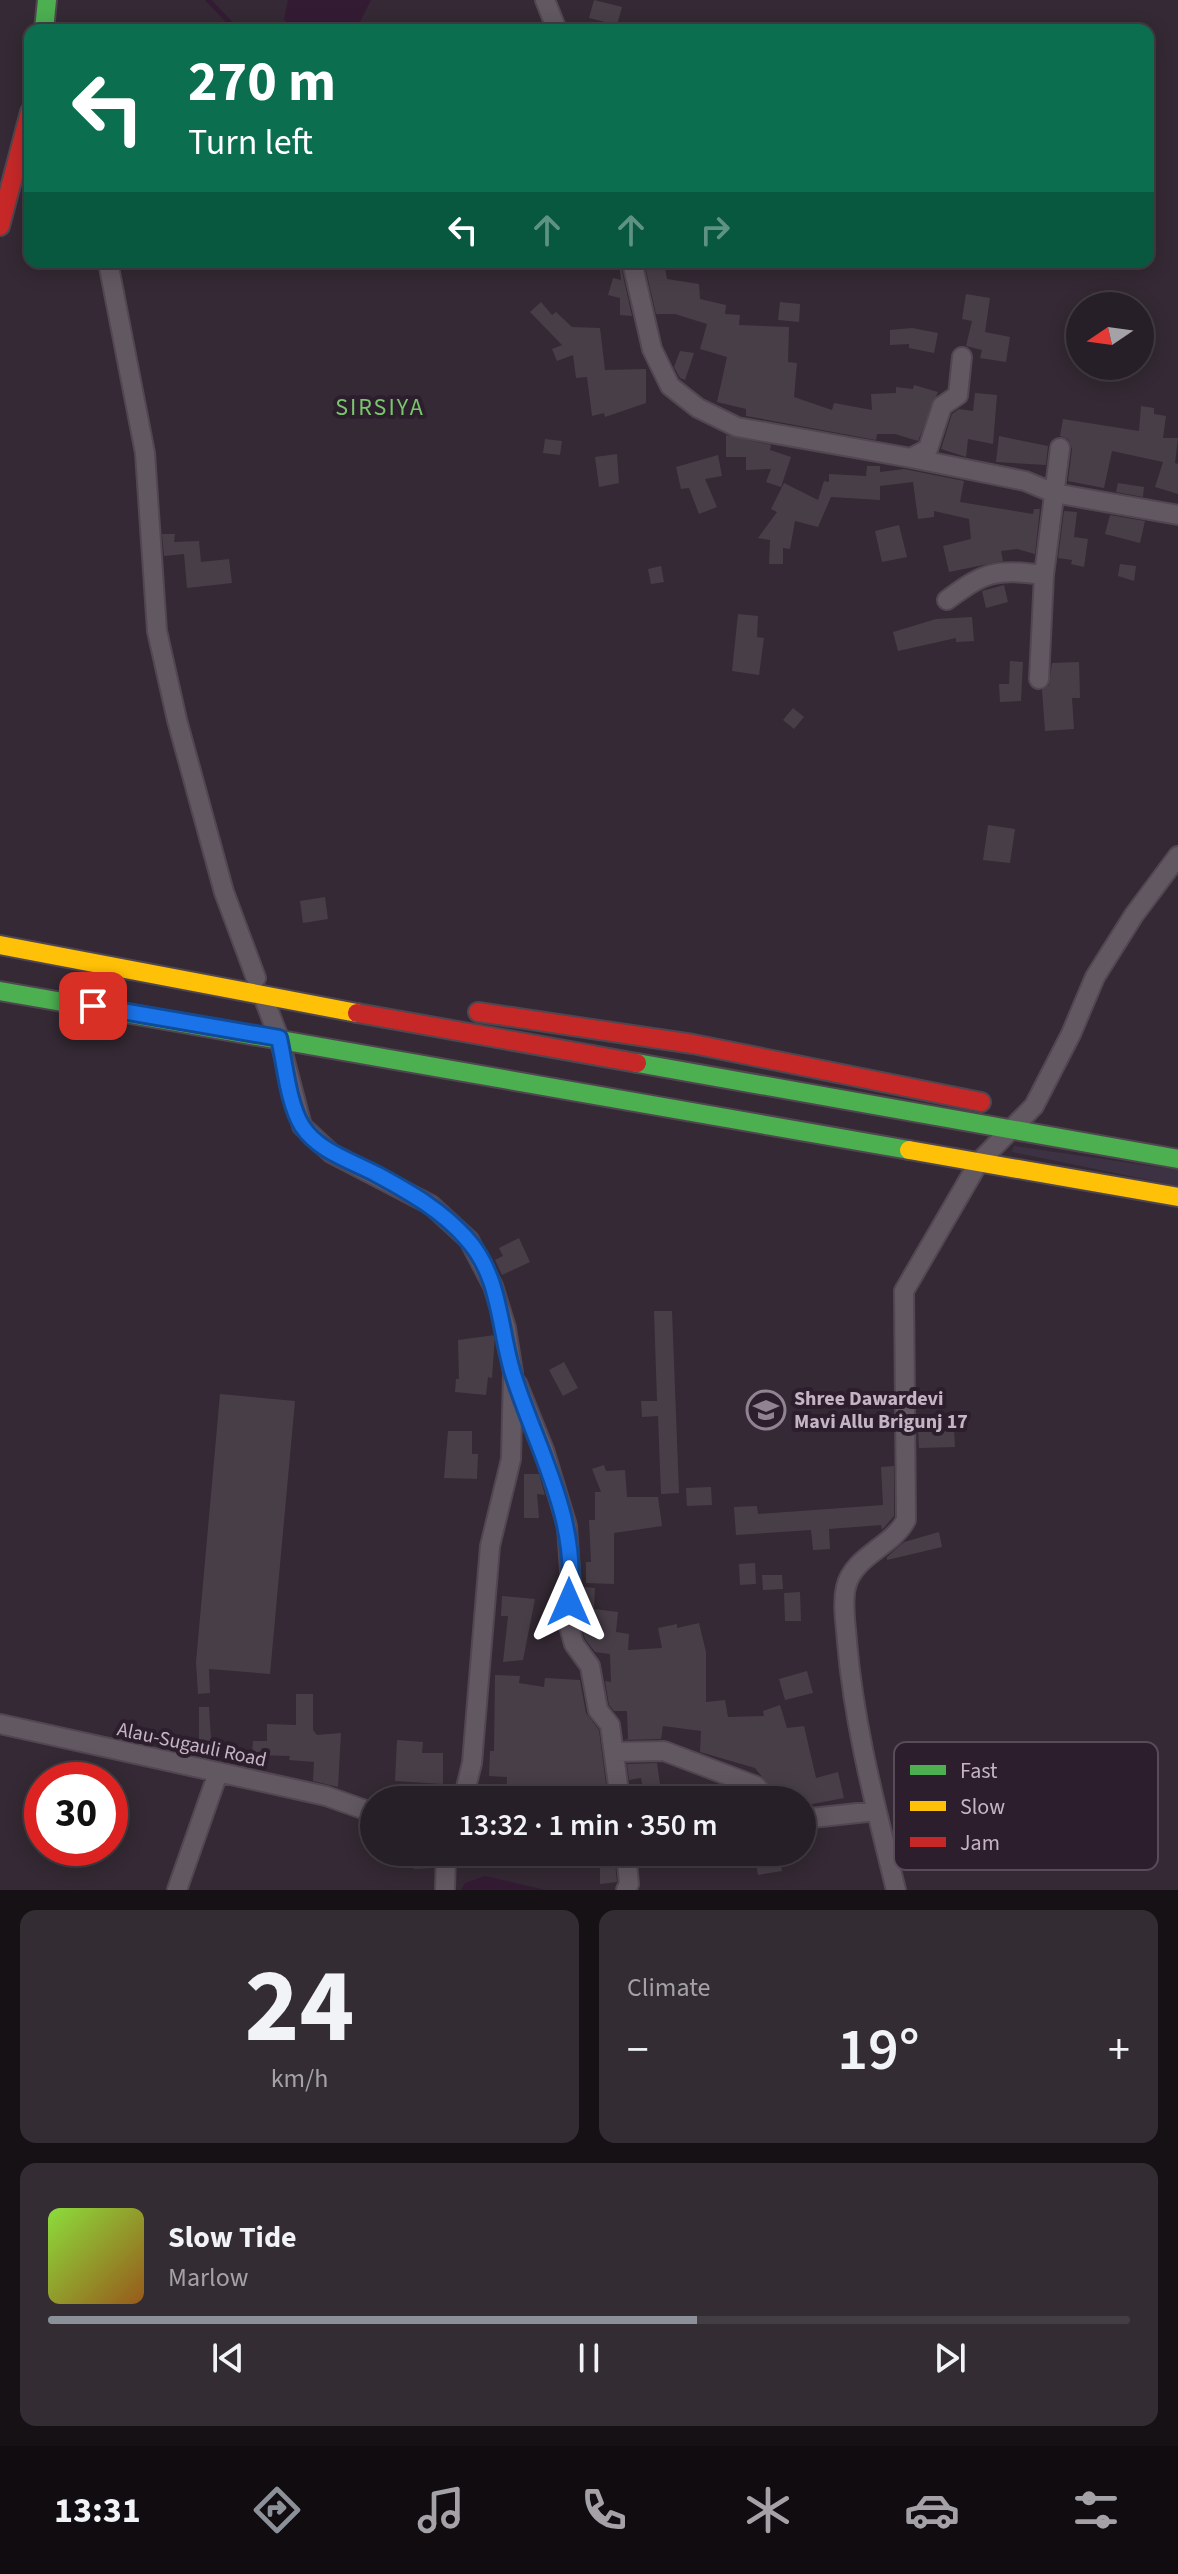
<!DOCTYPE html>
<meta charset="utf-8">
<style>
body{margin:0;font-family:"Source Sans 3",sans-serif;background:#332c33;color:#f1f3f6;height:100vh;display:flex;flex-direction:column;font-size:30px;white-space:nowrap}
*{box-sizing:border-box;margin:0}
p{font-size:26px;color:#a4a2a7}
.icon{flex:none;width:44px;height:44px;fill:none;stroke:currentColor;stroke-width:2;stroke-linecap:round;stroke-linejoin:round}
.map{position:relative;height:1890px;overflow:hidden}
.side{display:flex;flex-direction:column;gap:20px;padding:20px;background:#151115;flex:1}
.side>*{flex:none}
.hud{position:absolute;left:24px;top:24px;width:1130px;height:244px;border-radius:16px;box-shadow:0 4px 20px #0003,0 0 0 2px #433d44;background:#0b6e4f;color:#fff;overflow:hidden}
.needle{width:52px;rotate:257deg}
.tools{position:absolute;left:1066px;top:292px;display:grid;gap:16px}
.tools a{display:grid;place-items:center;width:88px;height:88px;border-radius:50%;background:#271f27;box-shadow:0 4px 20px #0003,0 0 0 2px #433d44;font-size:40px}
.speed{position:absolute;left:24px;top:1762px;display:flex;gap:16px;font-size:40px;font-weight:700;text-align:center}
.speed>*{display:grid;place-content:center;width:104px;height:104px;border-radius:50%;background:#271f27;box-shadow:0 4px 20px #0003,0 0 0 2px #433d44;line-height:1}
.speed .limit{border:12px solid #d22;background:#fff;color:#111}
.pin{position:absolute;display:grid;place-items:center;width:68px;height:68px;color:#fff;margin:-34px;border-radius:16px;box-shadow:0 4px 12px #0006}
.me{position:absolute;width:88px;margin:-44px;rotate:0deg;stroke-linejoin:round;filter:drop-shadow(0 0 6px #0008)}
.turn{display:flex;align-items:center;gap:28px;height:168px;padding:0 32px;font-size:36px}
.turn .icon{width:104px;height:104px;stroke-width:2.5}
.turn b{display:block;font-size:56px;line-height:68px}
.lanes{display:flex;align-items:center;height:76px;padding:0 32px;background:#0003;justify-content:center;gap:40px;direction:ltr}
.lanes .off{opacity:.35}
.big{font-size:60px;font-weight:600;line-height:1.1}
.side .widget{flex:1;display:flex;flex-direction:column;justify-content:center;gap:12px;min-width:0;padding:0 28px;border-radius:16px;background:#332c33}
.side .dial{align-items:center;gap:0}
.dial b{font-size:104px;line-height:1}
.song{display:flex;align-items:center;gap:24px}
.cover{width:96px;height:96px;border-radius:12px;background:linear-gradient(135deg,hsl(90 70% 55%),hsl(30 70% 35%))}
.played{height:8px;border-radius:4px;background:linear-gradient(90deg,#8c9099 60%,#433d44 60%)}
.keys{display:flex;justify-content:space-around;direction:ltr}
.heat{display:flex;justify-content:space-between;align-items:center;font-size:44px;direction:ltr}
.side .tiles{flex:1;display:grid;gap:20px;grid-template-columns:1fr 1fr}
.widget:last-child{grid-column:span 2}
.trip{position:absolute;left:360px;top:1786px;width:456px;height:80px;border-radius:40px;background:#271f27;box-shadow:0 4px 20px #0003,0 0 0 2px #433d44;font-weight:600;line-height:80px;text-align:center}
.dock{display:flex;height:128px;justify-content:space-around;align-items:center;background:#100c10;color:#a4a2a7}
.dock .icon{width:56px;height:56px}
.dock .selected{color:#8c9099}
.dock b{font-size:36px;color:#f1f3f6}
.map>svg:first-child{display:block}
</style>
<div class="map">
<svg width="1178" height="1890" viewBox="0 0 1178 1890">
<rect width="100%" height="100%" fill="#342934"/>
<path fill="#3d3243" d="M1014 1146 1178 1170V1186L1012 1152Z"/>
<path fill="#341b34" d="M288 0H371L356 30H290L284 19Z
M485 1876 545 1890H461L465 1883Z"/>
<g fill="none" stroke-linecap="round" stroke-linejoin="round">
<path stroke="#341b34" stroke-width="5" d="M208 0 237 30"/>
</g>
<path fill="#483e48" d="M594 0 622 7 617 25 589 18Z
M619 262H620L632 316 620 315V298L608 295 613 278 621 280Z
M644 262H664L667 279 699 284 700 299 726 305 725 314 740 315 739 325 789 327 788 362 797 363 794 397 832 410 834 403 872 410 871 394 896 393V387L913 389 914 385 938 392 918 441 895 434H877L876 440 746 416V409L717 402 727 357 700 349 707 324 675 314H656Z
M966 294 990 298 985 332 1010 337 1006 362 980 358 982 350 966 346 972 321 962 319Z
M541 302 552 315 556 312 572 327 600 328 605 370 646 369V403L605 417 604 413 592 416 587 377 576 378 573 355 557 361 552 349 562 345 530 312Z
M780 302 800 304 799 322 778 320Z
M912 328 938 333 934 353 909 348V344L890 345V330Z
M680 351 694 353 685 380 680 378 674 367Z
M975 393 997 395 993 444 968 439 966 457 941 449 952 414 959 409 973 411Z
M1141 406 1154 408V414L1166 416 1163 438H1178L1175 463 1178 464V494L1155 487 1163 462 1112 451 1104 488 1068 481 1072 449 1068 439 1060 436 1063 419 1139 431Z
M726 435 771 445 770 450 791 457 781 487 766 482 771 469 746 470V457H726Z
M999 436 1048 446 1046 465 996 462Z
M545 439 562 441 560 455 543 453Z
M617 454 619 483 599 487 595 457Z
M718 455 722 476 705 479 717 507 699 514 689 488 681 489 676 467Z
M867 466H880V472L904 469 964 481 960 502 1033 514 1034 509H1040L1035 554 1017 549 1001 551 1003 561 949 572 943 546 971 539 969 519 934 511V517L918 519 913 482 880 486V500L831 497 818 527 795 521 790 549 783 548V564H769L770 540 758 538 777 512 771 509 784 483 818 500 824 481 829 482V474L866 476Z
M1118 483 1144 487 1143 497 1116 492Z
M1064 511 1077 512 1074 537 1088 539 1084 567 1071 564 1072 560 1058 558Z
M1110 515 1145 521 1140 543 1105 534Z
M899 525 907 557 882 562 875 531Z
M162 534H175L174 542 199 541 201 562 229 559 232 583 187 588 184 554 164 556Z
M1120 564 1136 566 1134 581 1118 576Z
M661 566 664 582 651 584 648 569Z
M1004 585 1008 602 986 608 982 591Z
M738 614 758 616 757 637 764 638 759 675 732 671Z
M972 617 974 641 956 642V638L898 651 893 632 936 619Z
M1010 661 1023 662 1021 701 1000 702 999 684H1009Z
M1079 662 1080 698H1072L1074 729 1045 731 1042 690 1049 685 1052 663Z
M793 708 804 717 794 729 783 720Z
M988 825 1015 829 1010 863 983 860Z
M325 897 328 919 303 923 300 901Z
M519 1238 530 1262 502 1275 495 1260 503 1256 499 1248Z
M654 1311H672L679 1493 661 1494 658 1416 642 1417 641 1401H657Z
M495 1335 492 1378 488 1377 486 1395 455 1392 456 1379H459L458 1340Z
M564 1362 578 1388 563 1396 549 1370Z
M220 1394 295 1401 270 1674 209 1669 210 1693 198 1694 196 1662Z
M954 1428 955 1447 919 1448 918 1430Z
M448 1431H472V1454H478L477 1479 444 1478Z
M604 1465 606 1471 625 1470 627 1497H658L662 1526 614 1533V1584L586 1583V1562H591L589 1520H595V1492H601L592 1469Z
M894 1466V1516L882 1530 881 1525 829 1529 830 1549 813 1550 811 1530 736 1535 734 1507 757 1506 758 1514 883 1505 881 1467Z
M524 1474H539L545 1495 537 1494 539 1518H524Z
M711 1487 712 1505 687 1506 686 1488Z
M939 1532 942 1547 887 1560V1557L904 1542Z
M755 1563 756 1584 740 1585 739 1564Z
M762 1575H782L783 1589 763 1590Z
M583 1587 595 1588 594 1609 618 1612 616 1632 629 1634 628 1650 662 1648 658 1628 677 1624V1628L699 1623 706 1652V1702L725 1700 728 1717 764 1716 763 1711 780 1705 787 1728 804 1726 816 1778 838 1772 844 1798 802 1806V1800H780L755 1768 700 1752 701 1731 663 1726 661 1739 624 1740 628 1739 627 1711H614L609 1705 605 1681 611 1682 610 1654 595 1652 585 1639 579 1619Z
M800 1592 801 1621H785L784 1593Z
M502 1596 535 1599 523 1660 503 1662 508 1616H501Z
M807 1671 813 1693 785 1700 779 1679Z
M495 1675 520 1676 519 1683 544 1687 545 1678 580 1680 586 1713 599 1730 608 1799 591 1800 590 1793 588 1800H506L507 1777 489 1776 490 1751H494Z
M296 1694H313V1730L317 1735 341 1733 338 1787 313 1781 314 1762 289 1760 290 1756 252 1755 253 1741H267V1724L296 1725Z
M199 1707H209L212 1754 189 1750 191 1738 199 1739Z
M397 1740 423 1742 422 1753H443V1784L395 1781Z
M657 1763 661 1791 644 1794 641 1778 629 1780 627 1764Z
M413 1852H434V1868L414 1869Z
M527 1852H566L564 1866 526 1859Z
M600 1852H614L617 1882 600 1884Z
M754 1852H779L782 1871 758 1875Z"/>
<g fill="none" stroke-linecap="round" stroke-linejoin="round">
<defs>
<path id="street" d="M545 0 557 30
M108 262 145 453 157 631 177 720 224 892 256 978
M632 262 652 349 670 386 698 408 737 427 911 458 1025 481 1054 493 1178 515
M911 458 928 449 942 406 958 395 962 357
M947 600C986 571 995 569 1044 575
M1039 679 1044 575 1060 448
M263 996 279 1038 302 1126 331 1153 431 1205 469 1240 493 1286 506 1328 513 1373 511 1459 490 1546 472 1763 463 1800
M517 1383 544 1450 567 1526 571 1586 567 1619 574 1644 590 1666 598 1710 610 1725 620 1800
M0 1724 326 1796 374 1813
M615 1752 664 1751 756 1786 768 1800
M802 1819 876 1811
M626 1852 629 1884 626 1890
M177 1890 218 1773
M445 1890 446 1852
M896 1890C876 1808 854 1726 847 1642 846 1625 842 1604 846 1587 853 1556 892 1547 906 1520L904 1291 979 1162 1034 1106 1071 1034 1095 977 1134 915 1178 856"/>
<path id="fast" d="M44 30 47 0
M0 991 909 1150
M637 1063 1178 1159"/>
<path id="slow" d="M0 945 357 1013
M909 1150 1178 1197"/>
<path id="jam" d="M0 226 30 112
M478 1012 693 1044 981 1102
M357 1013 637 1063"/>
</defs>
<use href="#street" stroke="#514651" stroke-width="22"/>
<use href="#fast" stroke="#4f464f" stroke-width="22"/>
<use href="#slow" stroke="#4f464f" stroke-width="22"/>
<use href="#jam" stroke="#4f464f" stroke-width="22"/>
<use href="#street" stroke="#625862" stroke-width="18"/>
<use href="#fast" stroke="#4caf50" stroke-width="18"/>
<use href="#slow" stroke="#ffc107" stroke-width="18"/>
<use href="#jam" stroke="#c62828" stroke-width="18"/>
</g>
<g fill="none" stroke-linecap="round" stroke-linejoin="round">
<defs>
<path id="route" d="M93 1006 279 1038C285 1064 288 1103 302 1126 319 1152 352 1161 378 1175 411 1193 441 1210 466 1238 501 1276 499 1329 513 1374 537 1450 580 1520 569 1602"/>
</defs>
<use href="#route" stroke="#114b97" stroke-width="20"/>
<use href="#route" stroke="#1a73e8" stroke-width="14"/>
</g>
<defs>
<symbol id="school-ring" viewBox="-11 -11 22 22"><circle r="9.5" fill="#2d1e2d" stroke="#928392" stroke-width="1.5"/><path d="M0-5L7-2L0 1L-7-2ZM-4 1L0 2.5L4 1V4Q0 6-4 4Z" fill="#928392"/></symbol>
</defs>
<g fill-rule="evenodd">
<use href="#school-ring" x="744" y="1388" width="44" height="44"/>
</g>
<g text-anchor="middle" stroke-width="8" stroke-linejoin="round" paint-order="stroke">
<g font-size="20" font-weight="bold" fill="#c4b4c4" stroke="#2d1e2d" text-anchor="start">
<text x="794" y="1405">Shree Dawardevi<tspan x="794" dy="23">Mavi Allu Brigunj 17</tspan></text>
</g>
<g font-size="20" fill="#c4b4c4" stroke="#2d1e2d">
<text transform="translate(192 1744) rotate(12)" y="7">Alau-Sugauli Road</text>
</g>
<g font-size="24" letter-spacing="2" fill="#7ac66d" stroke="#2d1e2d">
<text x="380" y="415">SIRSIYA</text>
</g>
</g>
<rect x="894" y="1742" width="264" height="128" rx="12" fill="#2d1e2d" stroke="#5a4b5a" stroke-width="2"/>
<rect x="910" y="1765" width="36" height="10" fill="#4caf50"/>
<rect x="910" y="1801" width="36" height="10" fill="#ffc107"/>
<rect x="910" y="1837" width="36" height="10" fill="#c62828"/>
<g font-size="22" fill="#c4b4c4">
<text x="960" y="1778">Fast</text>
<text x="960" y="1814">Slow</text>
<text x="960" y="1850">Jam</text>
</g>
</svg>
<div class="tools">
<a><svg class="needle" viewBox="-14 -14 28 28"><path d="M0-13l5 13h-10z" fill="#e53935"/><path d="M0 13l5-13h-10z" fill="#a4a2a7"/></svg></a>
</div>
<div class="speed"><div class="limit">30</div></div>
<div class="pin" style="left:93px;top:1006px;background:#d93025"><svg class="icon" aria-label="arrive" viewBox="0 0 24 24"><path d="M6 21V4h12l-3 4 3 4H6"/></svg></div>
<svg class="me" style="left:569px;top:1602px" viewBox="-20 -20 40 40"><path d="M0-17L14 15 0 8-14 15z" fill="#1a73e8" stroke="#fff" stroke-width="4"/></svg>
<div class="trip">13:32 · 1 min · 350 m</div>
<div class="hud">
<div class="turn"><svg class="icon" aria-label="left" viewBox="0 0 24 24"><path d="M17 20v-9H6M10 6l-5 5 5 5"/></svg><div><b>270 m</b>Turn left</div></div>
<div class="lanes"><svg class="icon" aria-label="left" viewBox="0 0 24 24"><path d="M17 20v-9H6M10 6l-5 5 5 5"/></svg><svg class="icon off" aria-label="ahead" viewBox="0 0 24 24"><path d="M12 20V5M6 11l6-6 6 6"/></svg><svg class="icon off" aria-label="ahead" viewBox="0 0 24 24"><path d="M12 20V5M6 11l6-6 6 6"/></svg><svg class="icon off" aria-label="right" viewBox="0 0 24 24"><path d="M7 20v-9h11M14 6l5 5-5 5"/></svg></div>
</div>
</div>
<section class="side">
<div class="tiles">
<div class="widget dial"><b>24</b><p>km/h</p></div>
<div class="widget"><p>Climate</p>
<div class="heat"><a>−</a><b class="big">19°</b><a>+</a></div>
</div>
<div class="widget">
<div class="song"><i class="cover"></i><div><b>Slow Tide</b><p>Marlow</p></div></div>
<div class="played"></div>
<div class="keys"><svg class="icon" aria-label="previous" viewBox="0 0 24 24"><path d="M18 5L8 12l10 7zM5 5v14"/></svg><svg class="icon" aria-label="pause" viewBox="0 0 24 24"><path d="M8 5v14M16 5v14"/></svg><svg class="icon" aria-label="next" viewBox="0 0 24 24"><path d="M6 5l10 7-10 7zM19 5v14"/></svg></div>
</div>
</div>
</section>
<nav class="dock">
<b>13:31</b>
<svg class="icon selected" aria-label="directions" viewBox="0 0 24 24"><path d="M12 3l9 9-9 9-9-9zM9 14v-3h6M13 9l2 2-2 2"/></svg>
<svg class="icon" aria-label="music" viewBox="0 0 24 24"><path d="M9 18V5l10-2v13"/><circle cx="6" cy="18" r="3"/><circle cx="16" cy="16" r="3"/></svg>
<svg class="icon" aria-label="phone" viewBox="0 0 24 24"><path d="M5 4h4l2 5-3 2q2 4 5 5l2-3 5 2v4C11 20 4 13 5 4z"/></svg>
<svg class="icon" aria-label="climate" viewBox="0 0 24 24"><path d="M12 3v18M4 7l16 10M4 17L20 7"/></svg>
<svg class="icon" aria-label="car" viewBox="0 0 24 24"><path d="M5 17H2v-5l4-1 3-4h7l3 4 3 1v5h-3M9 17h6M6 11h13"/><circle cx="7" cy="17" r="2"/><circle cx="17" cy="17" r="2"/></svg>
<svg class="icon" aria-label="filters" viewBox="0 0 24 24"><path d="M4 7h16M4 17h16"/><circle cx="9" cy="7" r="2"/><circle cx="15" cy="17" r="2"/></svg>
</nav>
